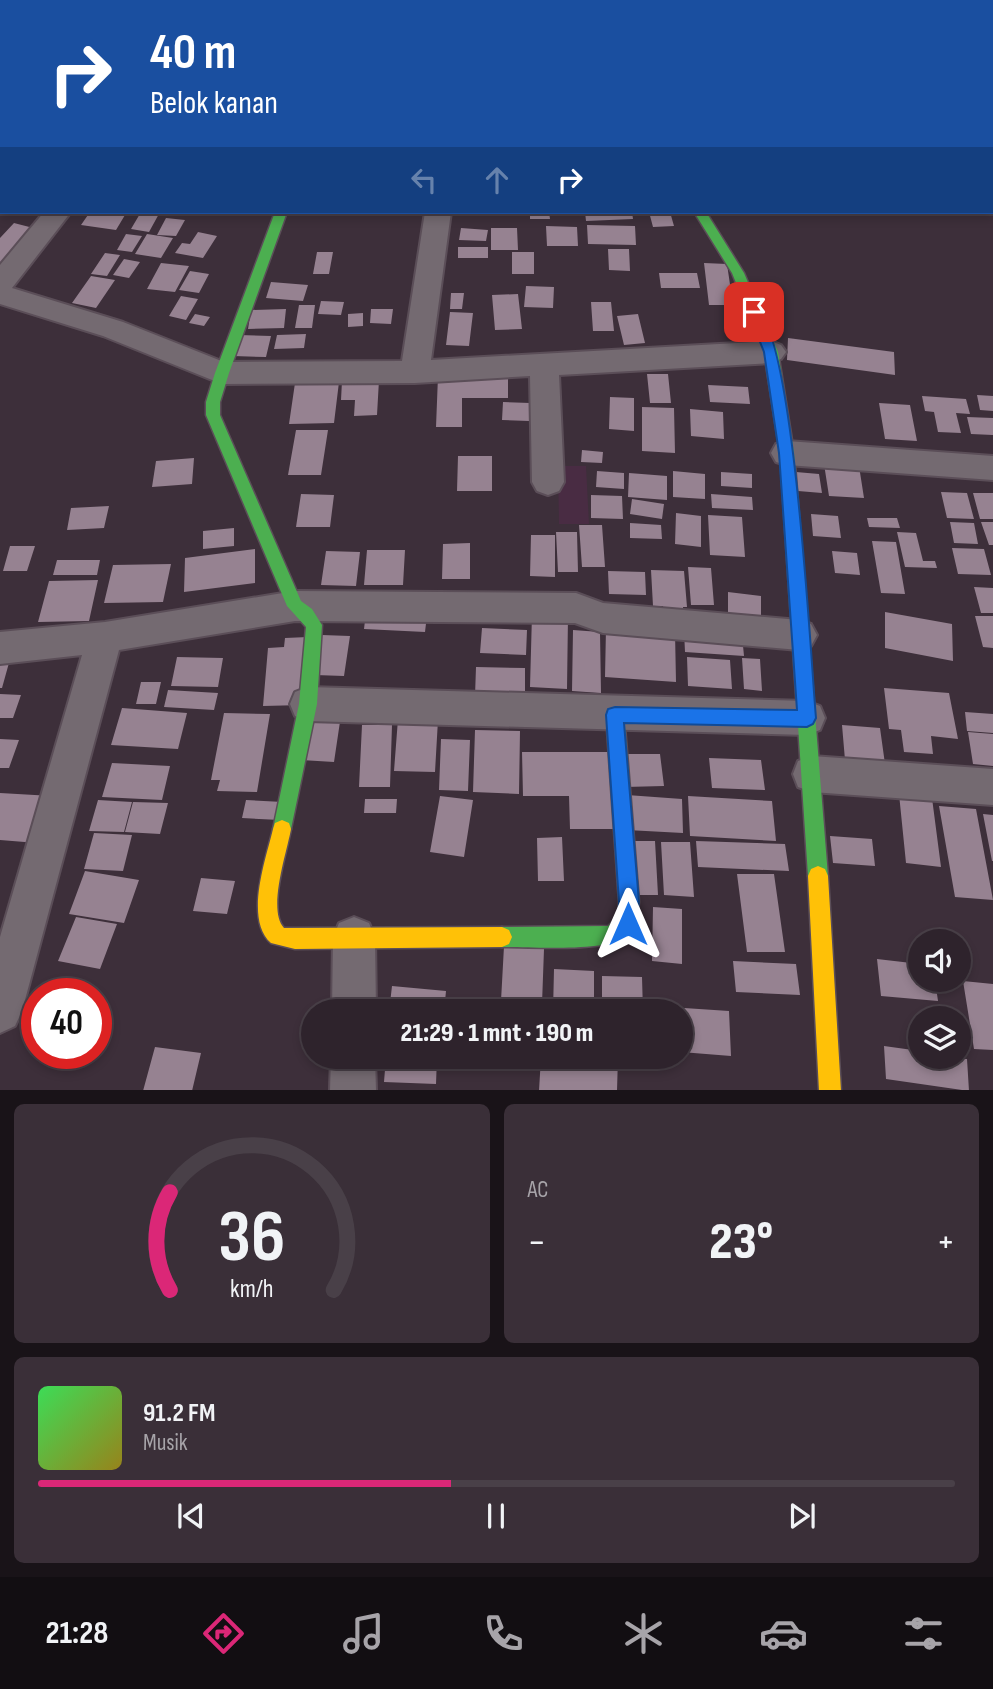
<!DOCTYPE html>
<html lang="id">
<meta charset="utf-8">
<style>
body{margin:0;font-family:"Sofia Sans Condensed",sans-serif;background:#3a2f38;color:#f1f3f6;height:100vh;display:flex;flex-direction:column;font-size:26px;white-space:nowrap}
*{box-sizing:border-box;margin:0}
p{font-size:23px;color:#a7a4a9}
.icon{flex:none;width:38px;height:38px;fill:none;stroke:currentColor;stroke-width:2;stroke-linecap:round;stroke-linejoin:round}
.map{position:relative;height:1090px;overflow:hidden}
.sheet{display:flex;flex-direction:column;gap:14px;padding:14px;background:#191318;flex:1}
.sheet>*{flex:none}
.hud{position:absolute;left:0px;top:0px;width:994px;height:214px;box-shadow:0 4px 10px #0003,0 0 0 2px #494048;background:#1a4fa0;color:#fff;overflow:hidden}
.tools{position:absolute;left:908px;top:929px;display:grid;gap:14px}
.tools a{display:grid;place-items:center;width:63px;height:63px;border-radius:50%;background:#2e232c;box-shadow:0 4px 10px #0003,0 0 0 2px #494048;font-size:35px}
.speed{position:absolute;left:21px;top:978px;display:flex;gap:14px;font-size:35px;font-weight:700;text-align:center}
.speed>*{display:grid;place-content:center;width:91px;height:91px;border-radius:50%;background:#2e232c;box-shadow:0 4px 10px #0003,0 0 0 2px #494048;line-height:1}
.speed .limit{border:10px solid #d22;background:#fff;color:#111}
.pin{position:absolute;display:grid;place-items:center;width:60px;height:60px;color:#fff;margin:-30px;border-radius:14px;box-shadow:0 4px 10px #0006}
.me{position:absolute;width:77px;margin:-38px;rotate:0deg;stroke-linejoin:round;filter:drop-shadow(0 0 5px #0008)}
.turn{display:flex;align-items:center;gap:24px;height:147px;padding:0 35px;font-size:32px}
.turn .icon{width:91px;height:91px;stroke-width:2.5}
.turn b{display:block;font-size:49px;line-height:60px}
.lanes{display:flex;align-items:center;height:66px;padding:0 35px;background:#0003;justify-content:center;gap:35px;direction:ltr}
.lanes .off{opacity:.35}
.big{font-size:52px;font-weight:800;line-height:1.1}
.sheet .tile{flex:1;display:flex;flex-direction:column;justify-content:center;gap:10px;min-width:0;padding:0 24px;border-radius:10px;background:#3a2f38}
.sheet .dial{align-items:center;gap:0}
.dial svg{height:182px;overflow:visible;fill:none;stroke:#494048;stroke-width:7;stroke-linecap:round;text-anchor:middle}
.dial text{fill:#f1f3f6;stroke:none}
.song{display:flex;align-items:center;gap:21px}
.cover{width:84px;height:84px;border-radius:10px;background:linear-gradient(135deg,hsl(130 70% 55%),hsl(50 70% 35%))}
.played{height:7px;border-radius:4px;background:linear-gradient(90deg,#db2777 45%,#494048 45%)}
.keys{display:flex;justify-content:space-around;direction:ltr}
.heat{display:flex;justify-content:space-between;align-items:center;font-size:38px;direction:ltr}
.sheet .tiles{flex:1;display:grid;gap:14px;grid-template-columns:1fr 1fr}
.tile:last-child{grid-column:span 2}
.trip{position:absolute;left:301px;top:999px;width:392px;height:70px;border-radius:35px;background:#2e232c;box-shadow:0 4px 10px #0003,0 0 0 2px #494048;font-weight:800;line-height:70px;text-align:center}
.dock{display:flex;height:112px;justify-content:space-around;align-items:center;background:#120e12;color:#a7a4a9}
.dock .icon{width:49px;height:49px}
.dock .on{color:#db2777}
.dock b{font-size:32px;color:#f1f3f6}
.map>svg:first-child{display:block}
</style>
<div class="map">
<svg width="993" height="1091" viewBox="0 0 993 1091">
<rect width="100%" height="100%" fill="#3d2f3a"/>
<path fill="#492c43" d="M558 466H586L589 524H559Z"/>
<path fill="#968291" d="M90 212H103L125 215 116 230 81 225Z
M141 212H160L149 232 131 229Z
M530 212H549L550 219H530Z
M585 212H632L633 219 586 221Z
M649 212H670L674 226 653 227Z
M166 218 185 220 176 236 157 235Z
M14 223 41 230 0 269V238Z
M587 225 635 226 636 245 588 244Z
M546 226 577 227 578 246H547Z
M461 228 488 230 486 241 459 240Z
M491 228H517L518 250H491Z
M198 232 217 236 203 258 175 253 182 243 190 244Z
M126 234 142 236 132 252 117 250Z
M147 234 173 238 161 258 135 254Z
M458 247H488V258H458Z
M608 249H629L630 271 609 270Z
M317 252H333L329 274H313Z
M512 252H534V274H512Z
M105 253 120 255 107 276 91 274Z
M124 259 140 262 129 278 113 275Z
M161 263 189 266 175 292 147 289Z
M704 263 727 264 733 305H709Z
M190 271 209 274 199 293 179 290Z
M659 273H697L700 288H661Z
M91 276 115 280 96 308 72 303Z
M271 282 308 285 303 301 266 298Z
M526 286 554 287 553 308 524 307Z
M451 293H464L462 309H450Z
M518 294 522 329 495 330 492 295Z
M181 296 198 299 186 320 169 316Z
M321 301 344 302 341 315 318 314Z
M591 302H611L614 331H593Z
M299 305H315L312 328H295Z
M286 309 284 328 248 329 251 310Z
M371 309H393L391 324 370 323Z
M450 312 473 313 469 346 446 345Z
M363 313V326L348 327V314Z
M195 314 210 317 204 326 189 323Z
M638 314 645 343 624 345 617 316Z
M306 334 304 348 274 349 277 335Z
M238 335 271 336 266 357 233 356Z
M788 338 894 352 895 375 787 360Z
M647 374H668L671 403H650Z
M508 375V398H462V427H436L438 376Z
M379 380 377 415 354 416 355 400H341L342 381Z
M339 382 334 423 289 424 295 383Z
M708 385 748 387 750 404 710 402Z
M977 395 993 396V411L980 410Z
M922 396 966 399 970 414 956 413 961 433 938 432 934 412 925 411Z
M610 397 634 398V431L609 429Z
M503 402 530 403 529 421 502 420Z
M879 403 910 405 917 441 885 439Z
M642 407 674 408 675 453 642 451Z
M690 409 723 412 724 439 691 436Z
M967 417 993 418V435L971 434Z
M296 430H328L321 475H288Z
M582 450 603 452 602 463 581 462Z
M458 456H492V491H457Z
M194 458 192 484 152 487 156 461Z
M824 464 859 466 864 498 829 496Z
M597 471 624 473V489L596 487Z
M673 471 705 474V499L673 497Z
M721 472 752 474V488L721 486Z
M796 472 819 474 822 493 798 491Z
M629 473 667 476V500L628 497Z
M941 492 967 493 974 519 947 518Z
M973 493H993V519H980Z
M301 494 334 495 330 527H296Z
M711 494 752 497 753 510 712 508Z
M591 495 622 496 623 519 591 518Z
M632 499 664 504 662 519 630 514Z
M109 506 104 528 67 530 71 508Z
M676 513 701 516V547L675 544Z
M811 514 838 516 841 538 813 536Z
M708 515 742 517 745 557 710 555Z
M867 518H897L900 528 869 527Z
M950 522 974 523 978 544 954 543Z
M981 522H993V545H989Z
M630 523 661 525 662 539 630 538Z
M579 525H602L605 567H582Z
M234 528V546L203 549V531Z
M556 532H577L578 572H558Z
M897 532 916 533 923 561H935L937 568 905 567Z
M531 535H555V577L530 576Z
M872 541 896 542 905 594 881 593Z
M470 543V579H442L443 544Z
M10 546H35L27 571H3Z
M952 548 984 549 991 575 958 574Z
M255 549V583L184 592 185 558Z
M367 550H405L403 585H364Z
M326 551 360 552 356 586 321 585Z
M832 551 857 553 860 575 835 573Z
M57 560H100L97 575H53Z
M171 564 163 602 104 603 113 565Z
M688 567 711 568 714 605H691Z
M651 570 684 571 687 607H683L684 621 664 620 663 606H653Z
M608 571 645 572 646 595 609 594Z
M98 580 89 621 38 622 49 581Z
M974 587 993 588V613H981Z
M728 592 761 596V629L728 625Z
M366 612 427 615 425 632 364 629Z
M885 612 952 624 953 661 885 648Z
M532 614 568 616 567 689 530 687Z
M975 616H993V648L983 647Z
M482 628 527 630 526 655 480 653Z
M606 628 675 632 676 682 605 677Z
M573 630 600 632 601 693 572 691Z
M684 631 742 635 744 656 685 652Z
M322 635 350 636 344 676 315 675Z
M308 637 303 705 263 706 268 648 284 647 285 638Z
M0 652H12L2 688H0Z
M177 657 223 658 218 687 171 686Z
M687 657 730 660 732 689 688 686Z
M742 658 760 659 762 691 744 689Z
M476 667 525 668V697L475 696Z
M141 682H161L156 704H136Z
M884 688 949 693 958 739 931 736 933 754 904 752 901 730 889 729Z
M168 690 218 693 214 710 164 707Z
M0 694 21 695 13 718H0Z
M122 708 187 713 178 749 111 745Z
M965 712 993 714V733L967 731Z
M224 713 270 714 257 792 217 791 220 780H211Z
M310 713 341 715 334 762 301 760Z
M398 719 438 720 435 772 394 771Z
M362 725H392L390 787H359Z
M842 725 880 728 885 764 845 760Z
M475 730 520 731 519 794 473 792Z
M968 732 993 734V766L973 764Z
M0 739 19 740 9 768H0Z
M441 739 470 740 468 791 439 790Z
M522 752H612L617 829H570L569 796H523Z
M622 754H660L664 786 625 787Z
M709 758 761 760 765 790 712 788Z
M112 763 170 766 162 800 102 797Z
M0 793 52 796 37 843 0 840Z
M899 794 932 798 941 867 906 863Z
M627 795 682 799 683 833 627 830Z
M440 796 473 800 464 857 430 852Z
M688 796 772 801 776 841 690 836Z
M365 799H397L396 813H364Z
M98 800 132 802 124 832 89 831Z
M246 800 283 802 280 820 242 818Z
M133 802 168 803 160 834 125 832Z
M939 806 976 809 993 900 955 897Z
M983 814 993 815V861H992Z
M94 833 132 835 123 871 84 869Z
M830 836 872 839 875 866 833 863Z
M562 837 564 881H538L537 838Z
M631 841H655L658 895H633Z
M696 841 785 844 789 871 698 867Z
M661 842H690L694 897 664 895Z
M85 871 139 880 124 923 69 914Z
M737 874H774L785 952H747Z
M201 878 235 881 227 914 193 911Z
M653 907 682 909V964L652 961Z
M76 917 117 924 100 969 58 961Z
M504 946 544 949 542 1004 501 1001Z
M877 959 920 964V980H935L938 1001 881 996Z
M733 961 796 964 800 995 736 992Z
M554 969 594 971V1012H553Z
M602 976 642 977 643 1012H602Z
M963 981 993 984V1050L974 1049Z
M392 986 446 991 444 1012H389Z
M669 1007 729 1011 731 1056 681 1052V1012H669Z
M884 1046 920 1051V1057L967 1059 969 1091 886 1079Z
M155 1047 201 1053 192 1091H143Z
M386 1057H437L436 1084 384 1082Z
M541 1057H618L617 1091H539Z"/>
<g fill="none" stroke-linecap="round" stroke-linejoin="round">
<defs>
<path id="street" d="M561 0H583L584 2H562Z
M927 0H961L963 2H928Z
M993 1V13H992V2H987Z
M2 163V179L0 180V164Z
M44 212H71L12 288 123 322 224 362 402 361 425 212H451L431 360 771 341 781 345 786 352 781 359 771 363 559 375 564 482 559 491 548 495 537 491 532 482 530 376 415 383 222 384 103 336 0 304V265Z
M787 441 993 456V480L787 465 776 462 771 453 776 444Z
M295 591 576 593 603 603 799 620 811 624 817 635 811 646 799 650 603 633 575 623 295 621 119 650 22 1011 15 1026 0 1033V937L82 655 0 664V632L105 622Z
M308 687 807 701 820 706 825 718 820 730 807 735 308 721 295 716 290 704 295 692Z
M812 756 993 769V805L812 792 798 787 793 774 798 761Z
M354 917 369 923 375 938 376 1012H332L333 938 339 923Z
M331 1057H375L376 1091H330Z"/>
<path id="fast" d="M275 212H287L229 373 220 402V415L301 601 312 609 322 625 317 704 291 829 289 835 282 838 275 835 273 829 299 704 306 627 287 606 206 415V402L215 373Z
M694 212H706L744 273 778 352 794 453 828 876 825 883 818 886 811 883 808 876 780 453 764 352 732 273Z
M615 707 621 709 624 715 639 902C638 914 636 929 626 937 608 952 529 947 502 947L495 944 492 937 495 930 502 927 608 926 618 917 619 902 606 715 609 709Z"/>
<path id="slow" d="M282 820 289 823 291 829C287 852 267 910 284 928L502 927 509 930 512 937 509 944 502 947 295 949 271 943C244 919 266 859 273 829L275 823Z
M818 866 825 869 828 876 841 1091H819L808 876 811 869Z"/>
</defs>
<use href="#street" stroke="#5b4e58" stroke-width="4"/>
<use href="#fast" stroke="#5b4e58" stroke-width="3"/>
<use href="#slow" stroke="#5b4e58" stroke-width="3"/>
<use href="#street" fill="#746a71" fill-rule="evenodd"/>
<use href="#fast" fill="#4caf50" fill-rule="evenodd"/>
<use href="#slow" fill="#ffc107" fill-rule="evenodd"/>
</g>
<path fill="#1a73e8" stroke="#114b97" stroke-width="2" d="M754 308C794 321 811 665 816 718L813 724 807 727 624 723 639 902 635 931 628 934 621 931 618 924 619 902 606 715 608 709 615 707 797 710 779 453 764 352 748 312Z"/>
</svg>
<div class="tools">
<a><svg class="icon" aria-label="sound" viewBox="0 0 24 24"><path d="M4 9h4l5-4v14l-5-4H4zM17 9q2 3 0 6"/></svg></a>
<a><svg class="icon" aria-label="layers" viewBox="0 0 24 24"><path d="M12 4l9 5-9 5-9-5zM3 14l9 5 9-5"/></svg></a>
</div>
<div class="speed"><div class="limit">40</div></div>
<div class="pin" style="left:754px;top:312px;background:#d93025"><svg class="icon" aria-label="arrive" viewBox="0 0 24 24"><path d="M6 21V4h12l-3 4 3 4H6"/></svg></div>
<svg class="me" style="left:628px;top:924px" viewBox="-20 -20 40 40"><path d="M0-17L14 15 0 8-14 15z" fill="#1a73e8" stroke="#fff" stroke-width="4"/></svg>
<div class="trip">21:29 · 1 mnt · 190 m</div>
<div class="hud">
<div class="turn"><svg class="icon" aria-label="right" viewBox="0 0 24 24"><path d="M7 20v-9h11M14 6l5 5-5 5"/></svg><div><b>40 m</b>Belok kanan</div></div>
<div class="lanes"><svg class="icon off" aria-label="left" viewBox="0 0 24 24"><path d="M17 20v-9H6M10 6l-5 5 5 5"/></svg><svg class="icon off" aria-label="ahead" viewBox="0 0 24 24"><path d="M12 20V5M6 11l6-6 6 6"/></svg><svg class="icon" aria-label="right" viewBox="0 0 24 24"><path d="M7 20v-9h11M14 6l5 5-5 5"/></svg></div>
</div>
</div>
<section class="sheet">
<div class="tiles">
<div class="tile dial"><svg viewBox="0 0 100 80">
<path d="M14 69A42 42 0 1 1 86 69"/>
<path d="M14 69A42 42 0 0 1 14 26" stroke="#db2777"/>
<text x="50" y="56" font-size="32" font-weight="700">36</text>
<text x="50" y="72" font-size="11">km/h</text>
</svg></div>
<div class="tile"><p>AC</p>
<div class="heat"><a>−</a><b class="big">23°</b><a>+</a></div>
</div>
<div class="tile">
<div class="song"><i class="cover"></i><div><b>91.2 FM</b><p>Musik</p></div></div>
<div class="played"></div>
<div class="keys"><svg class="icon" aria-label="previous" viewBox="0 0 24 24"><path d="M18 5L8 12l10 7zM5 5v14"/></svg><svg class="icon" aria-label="pause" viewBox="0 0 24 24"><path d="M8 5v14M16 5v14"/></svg><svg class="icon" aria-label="next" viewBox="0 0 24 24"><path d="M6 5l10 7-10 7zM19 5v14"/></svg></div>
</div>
</div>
</section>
<nav class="dock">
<b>21:28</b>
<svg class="icon on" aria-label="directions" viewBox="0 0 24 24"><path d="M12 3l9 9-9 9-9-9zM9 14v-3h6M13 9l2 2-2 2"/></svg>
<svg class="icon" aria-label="music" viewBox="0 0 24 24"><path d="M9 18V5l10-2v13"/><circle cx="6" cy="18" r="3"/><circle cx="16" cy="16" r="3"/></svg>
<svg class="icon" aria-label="phone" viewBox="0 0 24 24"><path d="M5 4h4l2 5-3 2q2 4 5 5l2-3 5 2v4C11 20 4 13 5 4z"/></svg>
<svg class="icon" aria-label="climate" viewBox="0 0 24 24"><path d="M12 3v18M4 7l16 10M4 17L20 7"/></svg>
<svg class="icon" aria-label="car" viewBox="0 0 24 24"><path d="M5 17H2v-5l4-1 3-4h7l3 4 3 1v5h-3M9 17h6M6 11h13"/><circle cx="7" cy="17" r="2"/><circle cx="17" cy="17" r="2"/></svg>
<svg class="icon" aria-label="filters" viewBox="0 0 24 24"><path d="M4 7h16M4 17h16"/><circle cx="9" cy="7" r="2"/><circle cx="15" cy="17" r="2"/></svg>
</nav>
